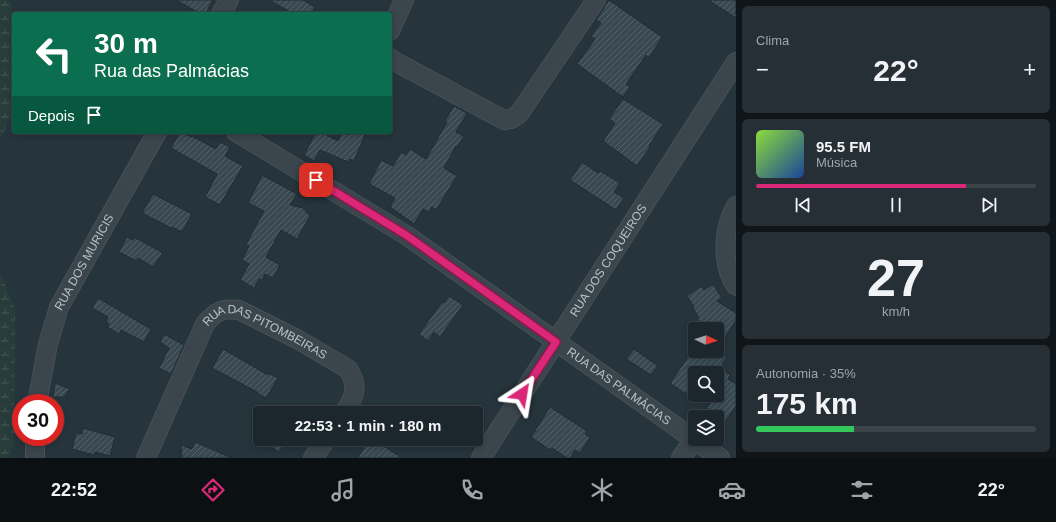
<!DOCTYPE html>
<html lang="pt">
<meta charset="utf-8">
<style>
body{margin:0;font-family:Helvetica,sans-serif;background:#252f35;color:#f1f3f6;height:100vh;display:flex;flex-direction:column;font-size:15px;white-space:nowrap}
*{box-sizing:border-box;margin:0}
p{font-size:13px;color:#a0a5aa}
.icon{flex:none;width:22px;height:22px;fill:none;stroke:currentColor;stroke-width:2;stroke-linecap:round;stroke-linejoin:round}
.map{position:relative;flex:1;overflow:hidden}
.sheet{display:flex;flex-direction:column;gap:6px;padding:6px;background:#0f1519;width:320px}
.sheet>*{flex:none}
.banner{position:absolute;left:12px;top:12px;width:380px;height:122px;border-radius:4px;box-shadow:0 2px 6px #0003,0 0 0 1px #3a4449;background:#0b6e4f;color:#fff;overflow:hidden}
.needle{width:26px;rotate:94deg}
.fabs{position:absolute;left:688px;top:322px;display:grid;gap:8px}
.fabs a{display:grid;place-items:center;width:36px;height:36px;border-radius:4px;background:#1c272d;box-shadow:0 2px 6px #0003,0 0 0 1px #3a4449;font-size:20px}
.speed{position:absolute;left:12px;top:394px;display:flex;gap:8px;font-size:20px;font-weight:700;text-align:center}
.speed>*{display:grid;place-content:center;width:52px;height:52px;border-radius:50%;background:#1c272d;box-shadow:0 2px 6px #0003,0 0 0 1px #3a4449;line-height:1}
.speed .limit{border:6px solid #d22;background:#fff;color:#111}
.pin{position:absolute;display:grid;place-items:center;width:34px;height:34px;color:#fff;margin:-17px;border-radius:8px;box-shadow:0 2px 6px #0006}
.me{position:absolute;width:44px;margin:-22px;rotate:33deg;stroke-linejoin:round;filter:drop-shadow(0 0 3px #0008)}
.turn{display:flex;align-items:center;gap:14px;height:84px;padding:0 16px;font-size:18px}
.turn .icon{width:52px;height:52px;stroke-width:2.5}
.turn b{display:block;font-size:28px;line-height:34px}
.then{display:flex;align-items:center;height:38px;padding:0 16px;background:#0003;gap:8px;font-size:15px}
.big{font-size:30px;font-weight:600;line-height:1.1}
.sheet .tile{flex:1;display:flex;flex-direction:column;justify-content:center;gap:6px;min-width:0;padding:0 14px;border-radius:6px;background:#252f35}
.sheet .dial{align-items:center;gap:0}
.dial b{font-size:52px;line-height:1}
.song{display:flex;align-items:center;gap:12px}
.cover{width:48px;height:48px;border-radius:6px;background:linear-gradient(135deg,hsl(90 70% 55%),hsl(220 70% 35%))}
.played{height:4px;border-radius:2px;background:linear-gradient(90deg,#db2777 75%,#3a4449 75%)}
.keys{display:flex;justify-content:space-around;direction:ltr}
.heat{display:flex;justify-content:space-between;align-items:center;font-size:22px;direction:ltr}
.charge{height:6px;border-radius:3px;background:linear-gradient(90deg,#34c759 35%,#3a4449 0)}
.trip{position:absolute;left:253px;top:406px;width:230px;height:40px;border-radius:4px;background:#1c272d;box-shadow:0 2px 6px #0003,0 0 0 1px #3a4449;font-weight:600;line-height:40px;text-align:center}
.tab-bar{display:flex;height:64px;justify-content:space-around;align-items:center;background:#0b1012;color:#a0a5aa}
.tab-bar .icon{width:28px;height:28px}
.tab-bar .active{color:#db2777}
.tab-bar b{font-size:18px;color:#f1f3f6}
main{display:flex;flex:1;min-height:0}
.map>svg:first-child{display:block}
</style>
<main>
<div class="map">
<svg width="736" height="458" viewBox="0 0 736 458">
<defs>
<pattern id="wetland-marsh" width="20" height="14" patternUnits="userSpaceOnUse"><rect width="20" height="14" fill="#283d3b"/><path d="M1 5h8M5 5V1M11 12h8M15 12V8" fill="none" stroke="#455756"/></pattern>
<pattern id="building-hatch" width="6" height="6" patternUnits="userSpaceOnUse"><rect width="6" height="6" fill="#384952"/><path d="M-1 1l2-2M0 6l6-6M5 7l2-2" fill="none" stroke="#536169"/></pattern>
</defs>
<rect width="100%" height="100%" fill="#26343c"/>
<path fill="url(#wetland-marsh)" d="M0 0H9L11 3 14 61V111L0 139Z
M0 272 15 310 14 440 9 458H0Z"/>
<path fill="url(#building-hatch)" stroke="#212c33" d="M176 0H213L205 14H201Z
M269 0H303L315 7 311 14H294Z
M609 0 662 37 649 58 646 55 626 84 630 87 623 97 577 64 595 39 591 36 601 23 596 20Z
M708 0H736V18Z
M623 99 663 124 649 146 650 147 637 166 603 141 615 123 609 119Z
M454 106 467 113 456 132 464 136 457 147 456 146 444 168 457 176 436 210 432 207 429 212 423 209 414 224 390 207 395 198 369 184 381 160 393 166 401 152 406 155 410 149 426 159 447 122 445 121Z
M180 132 192 137V136L216 149 220 142 230 147 225 156 243 166 220 205 205 197 217 174 171 148Z
M316 132H321L338 141 343 132H366L354 161 350 159 348 162 320 150 314 161 304 155Z
M582 162 598 173 600 171 620 183 614 192 624 198 616 210 570 180Z
M262 175 297 194 290 205 303 208 310 216 297 239 281 230 266 257 280 265 273 278 265 274 262 280 259 279 254 288 240 280 249 264 242 260 249 246 246 244 264 211 248 203Z
M153 194 192 214 182 232 172 227 171 228 142 213Z
M127 237 133 240 134 237 163 253 153 267 138 258 136 261 119 252Z
M713 284 722 298 717 301 736 313V320L717 350V329H710L697 319 699 317 693 309 694 307 687 296 701 286 704 290Z
M449 296 463 305 440 337 434 332 428 341 419 334 442 302 444 303Z
M98 298 151 329 144 342 121 330 119 334 107 327 109 324 106 322 108 317 92 308Z
M164 334 184 345 171 374 159 368 169 348 160 342Z
M695 347V351H718L727 357 720 368 730 375 728 379 736 384V406L725 422 707 408 717 395V373H695V381L686 394 670 383Z
M223 349 268 375V373L278 378 266 398 257 393V392L212 368Z
M634 349 658 366 651 375 626 359Z
M55 383 70 389 64 397H53Z
M550 407 587 431 585 434 590 437 580 453 575 450 570 458H567L552 448 550 450 531 437Z
M83 428 115 437 110 456 95 452 94 455 72 449 76 433 82 434Z
M259 439H288L279 452Z
M350 439H373L402 458H358L364 448Z
M195 442 232 458H182L181 445 192 449Z"/>
<g fill="none" stroke-linecap="round" stroke-linejoin="round">
<defs>
<g id="minor">
<path d="M221 14 229 0"/>
<path d="M390 31 404 0"/>
<path d="M390 58 394 61 504 120 511 119 519 114 596 0"/>
<path id="s1" d="M236 132 406 235 720 458"/>
<path d="M736 206C723 227 721 265 736 286"/>
<path id="s2" d="M37 403 48 344 59 307 157 132"/>
<path d="M35 437V458"/>
<path id="s3" d="M146 458 205 324C216 311 222 308 239 310L297 339 348 369C359 386 355 397 344 413"/>
<path d="M313 458 326 439"/>
<path id="s4" d="M481 458 736 62"/>
<path d="M681 458 694 439"/>
</g>
</defs>
<use href="#minor" stroke="#465158" stroke-width="20"/>
<use href="#minor" stroke="#3a454c" stroke-width="18"/>
</g>
<g fill="none" stroke-linecap="round" stroke-linejoin="round">
<defs>
<path id="route" d="M316 180 406 235 556 342 522 394"/>
</defs>
<use href="#route" stroke="#8e194d" stroke-width="10"/>
<use href="#route" stroke="#db2777" stroke-width="7"/>
</g>
<g text-anchor="middle" stroke-width="4" stroke-linejoin="round" paint-order="stroke">
<g font-size="12" fill="#b6c0c7" stroke="#1f2a31">
<text dy="4" stroke="none"><textPath href="#s4" startOffset="235">RUA DOS COQUEIROS</textPath></text>
<text dy="4" stroke="none"><textPath href="#s2" startOffset="150">RUA DOS MURICIS</textPath></text>
<text dy="4" stroke="none"><textPath href="#s3" startOffset="215">RUA DAS PITOMBEIRAS</textPath></text>
<text dy="4" stroke="none"><textPath href="#s1" startOffset="460">RUA DAS PALMÁCIAS</textPath></text>
</g>
</g>
</svg>
<div class="fabs">
<a><svg class="needle" viewBox="-14 -14 28 28"><path d="M0-13l5 13h-10z" fill="#e53935"/><path d="M0 13l5-13h-10z" fill="#a0a5aa"/></svg></a>
<a><svg class="icon" aria-label="search" viewBox="0 0 24 24"><circle cx="10" cy="10" r="6"/><path d="M15 15l6 6"/></svg></a>
<a><svg class="icon" aria-label="layers" viewBox="0 0 24 24"><path d="M12 4l9 5-9 5-9-5zM3 14l9 5 9-5"/></svg></a>
</div>
<div class="speed"><div class="limit">30</div></div>
<div class="pin" style="left:316px;top:180px;background:#d93025"><svg class="icon" aria-label="arrive" viewBox="0 0 24 24"><path d="M6 21V4h12l-3 4 3 4H6"/></svg></div>
<svg class="me" style="left:522px;top:394px" viewBox="-20 -20 40 40"><path d="M0-17L14 15 0 8-14 15z" fill="#db2777" stroke="#fff" stroke-width="4"/></svg>
<div class="trip">22:53 · 1 min · 180 m</div>
<div class="banner">
<div class="turn"><svg class="icon" aria-label="left" viewBox="0 0 24 24"><path d="M17 20v-9H6M10 6l-5 5 5 5"/></svg><div><b>30 m</b>Rua das Palmácias</div></div>
<div class="then">Depois<svg class="icon" aria-label="arrive" viewBox="0 0 24 24"><path d="M6 21V4h12l-3 4 3 4H6"/></svg></div>
</div>
</div>
<section class="sheet">
<div class="tile"><p>Clima</p>
<div class="heat"><a>−</a><b class="big">22°</b><a>+</a></div>
</div>
<div class="tile">
<div class="song"><i class="cover"></i><div><b>95.5 FM</b><p>Música</p></div></div>
<div class="played"></div>
<div class="keys"><svg class="icon" aria-label="previous" viewBox="0 0 24 24"><path d="M18 5L8 12l10 7zM5 5v14"/></svg><svg class="icon" aria-label="pause" viewBox="0 0 24 24"><path d="M8 5v14M16 5v14"/></svg><svg class="icon" aria-label="next" viewBox="0 0 24 24"><path d="M6 5l10 7-10 7zM19 5v14"/></svg></div>
</div>
<div class="tile dial"><b>27</b><p>km/h</p></div>
<div class="tile"><p>Autonomia · 35%</p><b class="big">175 km</b><div class="charge"></div></div>
</section>
</main>
<nav class="tab-bar">
<b>22:52</b>
<svg class="icon active" aria-label="directions" viewBox="0 0 24 24"><path d="M12 3l9 9-9 9-9-9zM9 14v-3h6M13 9l2 2-2 2"/></svg>
<svg class="icon" aria-label="music" viewBox="0 0 24 24"><path d="M9 18V5l10-2v13"/><circle cx="6" cy="18" r="3"/><circle cx="16" cy="16" r="3"/></svg>
<svg class="icon" aria-label="phone" viewBox="0 0 24 24"><path d="M5 4h4l2 5-3 2q2 4 5 5l2-3 5 2v4C11 20 4 13 5 4z"/></svg>
<svg class="icon" aria-label="climate" viewBox="0 0 24 24"><path d="M12 3v18M4 7l16 10M4 17L20 7"/></svg>
<svg class="icon" aria-label="car" viewBox="0 0 24 24"><path d="M5 17H2v-5l4-1 3-4h7l3 4 3 1v5h-3M9 17h6M6 11h13"/><circle cx="7" cy="17" r="2"/><circle cx="17" cy="17" r="2"/></svg>
<svg class="icon" aria-label="filters" viewBox="0 0 24 24"><path d="M4 7h16M4 17h16"/><circle cx="9" cy="7" r="2"/><circle cx="15" cy="17" r="2"/></svg>
<b>22°</b>
</nav>
